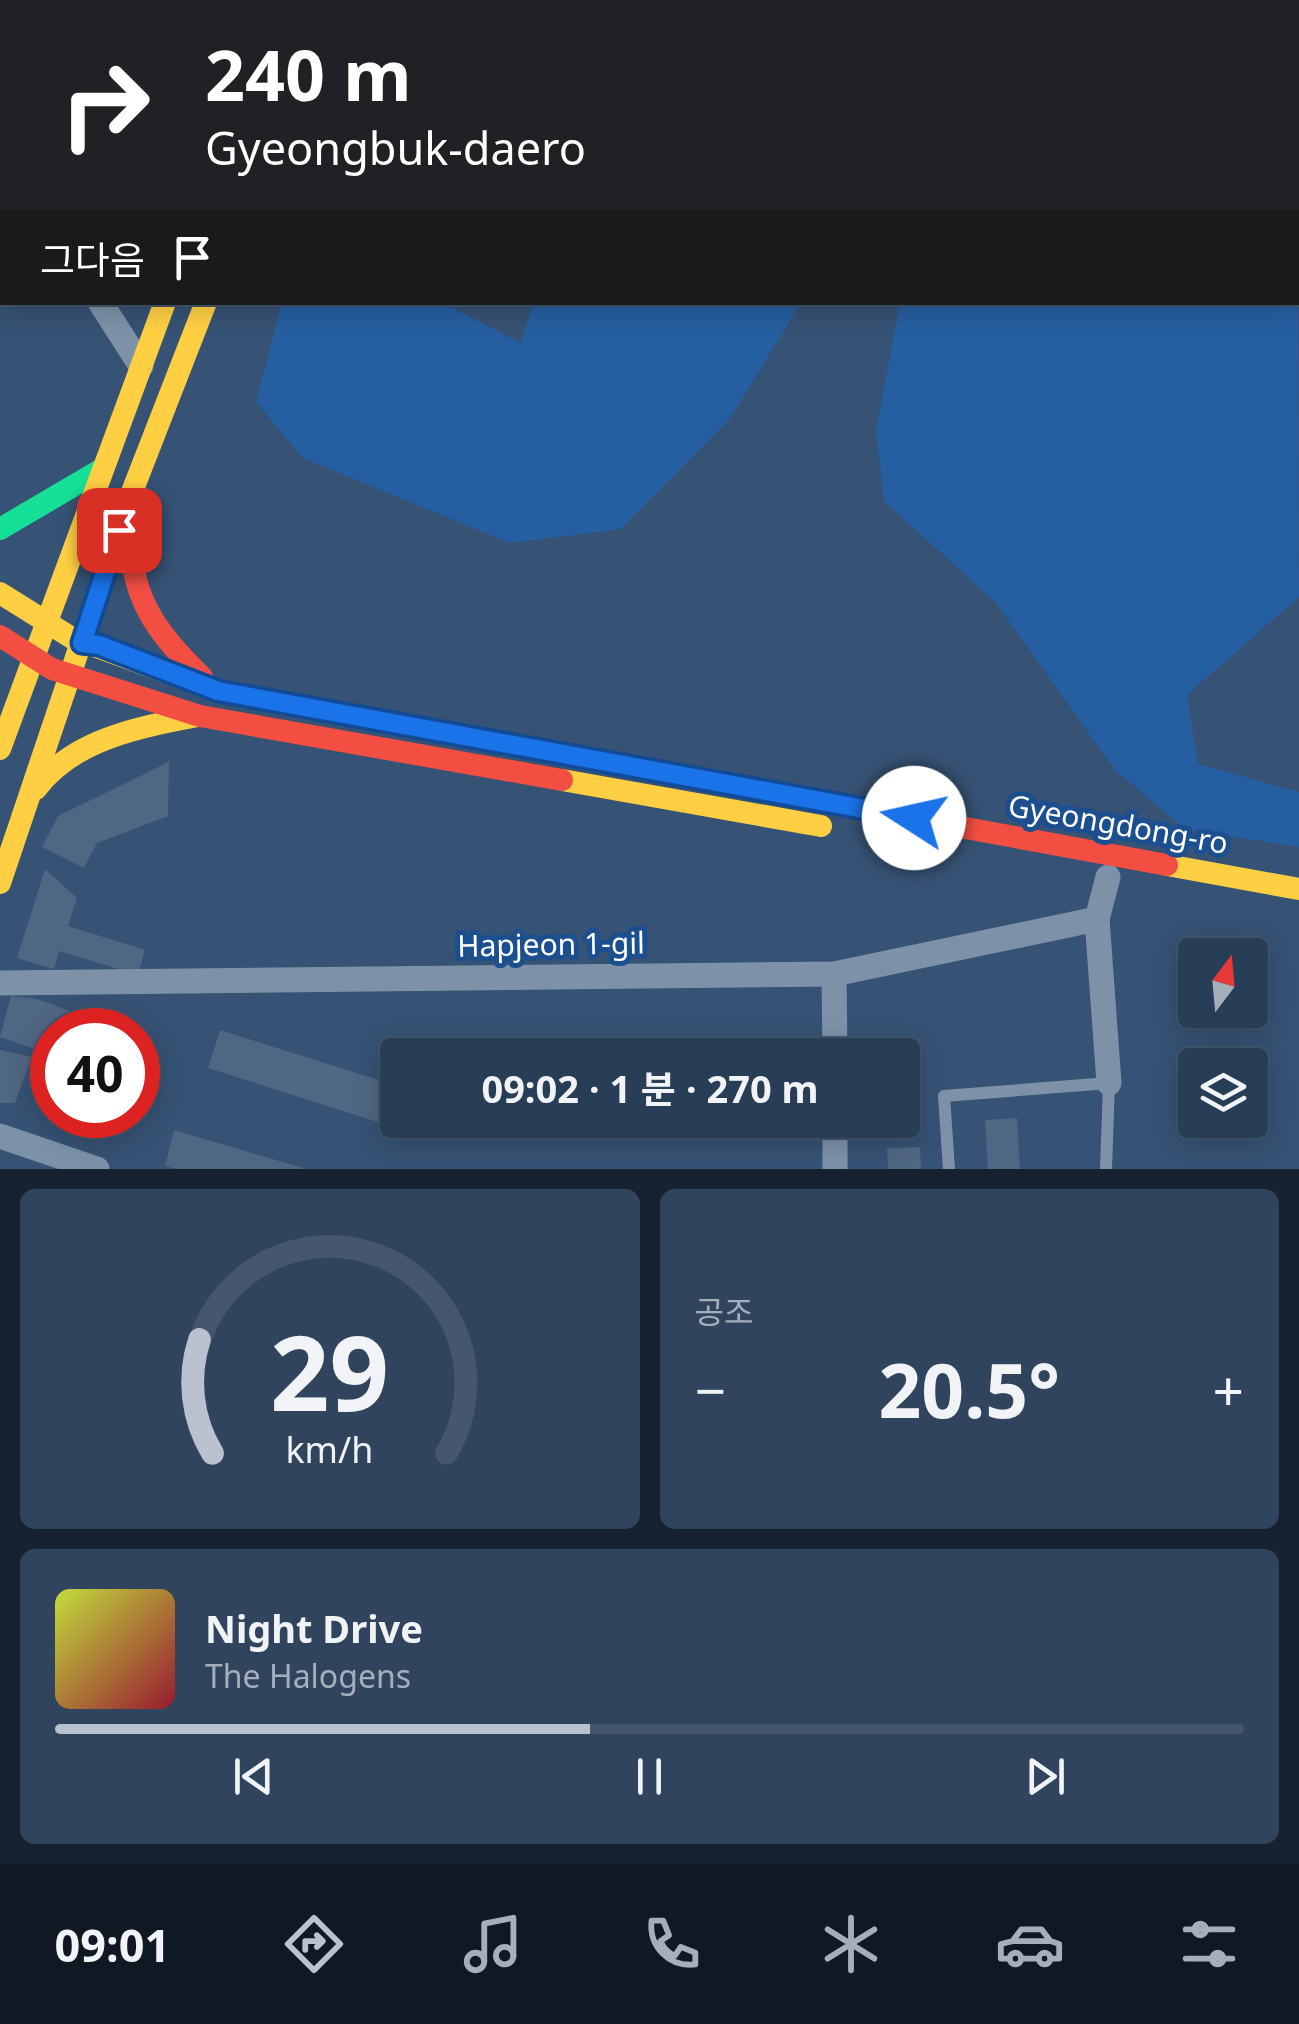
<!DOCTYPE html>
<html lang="ko">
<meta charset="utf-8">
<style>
body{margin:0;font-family:"Noto Sans","Noto Sans KR",sans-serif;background:#30455d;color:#f1f3f6;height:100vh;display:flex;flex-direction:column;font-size:38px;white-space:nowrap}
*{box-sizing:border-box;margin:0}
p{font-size:32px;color:#a5aeba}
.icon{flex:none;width:55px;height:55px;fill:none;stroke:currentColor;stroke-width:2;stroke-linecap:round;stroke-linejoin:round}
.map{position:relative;height:1169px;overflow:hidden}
.drawer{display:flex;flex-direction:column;gap:20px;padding:20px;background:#162230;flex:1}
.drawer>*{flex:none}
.hud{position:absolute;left:0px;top:0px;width:1300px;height:305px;box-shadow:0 5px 25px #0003,0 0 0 2px #44576d;background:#202124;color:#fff;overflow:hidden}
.needle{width:65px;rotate:16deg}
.controls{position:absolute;left:1178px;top:938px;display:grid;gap:20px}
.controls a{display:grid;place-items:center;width:90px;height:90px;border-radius:10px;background:#283e57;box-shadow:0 5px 25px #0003,0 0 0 2px #44576d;font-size:50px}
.speed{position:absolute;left:30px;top:1008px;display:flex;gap:20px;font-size:50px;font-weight:700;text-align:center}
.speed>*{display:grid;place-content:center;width:130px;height:130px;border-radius:50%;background:#283e57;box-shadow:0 5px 25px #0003,0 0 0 2px #44576d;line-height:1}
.speed .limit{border:15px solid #d22;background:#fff;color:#111}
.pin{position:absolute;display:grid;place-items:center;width:85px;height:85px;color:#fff;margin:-42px;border-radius:20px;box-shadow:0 5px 15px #0006}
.me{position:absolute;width:110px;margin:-55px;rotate:280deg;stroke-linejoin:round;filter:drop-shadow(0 0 8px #0008)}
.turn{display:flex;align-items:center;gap:35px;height:210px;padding:0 40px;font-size:45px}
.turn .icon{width:130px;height:130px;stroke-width:2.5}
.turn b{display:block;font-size:70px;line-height:85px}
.then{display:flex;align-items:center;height:95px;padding:0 40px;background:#0003;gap:20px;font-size:38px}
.big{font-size:75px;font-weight:700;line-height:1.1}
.drawer .widget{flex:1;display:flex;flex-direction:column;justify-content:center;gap:15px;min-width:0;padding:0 35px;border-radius:15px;background:#30455d}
.drawer .dial{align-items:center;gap:0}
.dial svg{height:260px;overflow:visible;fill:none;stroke:#44576d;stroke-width:7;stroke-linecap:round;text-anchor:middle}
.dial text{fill:#f1f3f6;stroke:none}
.song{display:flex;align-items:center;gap:30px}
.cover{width:120px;height:120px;border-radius:15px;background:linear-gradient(135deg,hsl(70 70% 55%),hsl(350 70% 35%))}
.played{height:10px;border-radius:5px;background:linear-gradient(90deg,#b9c2ce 45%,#44576d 45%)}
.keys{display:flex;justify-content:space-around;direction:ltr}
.heat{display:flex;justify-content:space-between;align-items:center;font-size:55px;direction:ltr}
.drawer .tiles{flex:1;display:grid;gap:20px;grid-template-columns:1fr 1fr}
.widget:last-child{grid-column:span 2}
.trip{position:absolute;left:380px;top:1038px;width:540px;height:100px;border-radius:10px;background:#283e57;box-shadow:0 5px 25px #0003,0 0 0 2px #44576d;font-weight:700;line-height:100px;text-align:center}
.menu{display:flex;height:160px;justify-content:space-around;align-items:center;background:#101923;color:#a5aeba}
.menu .icon{width:70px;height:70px}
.menu .active{color:#b9c2ce}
.menu b{font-size:45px;color:#f1f3f6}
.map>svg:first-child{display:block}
</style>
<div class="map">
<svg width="1299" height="1169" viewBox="0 0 1299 1169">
<rect width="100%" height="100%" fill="#365274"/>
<path fill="#265fa1" d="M673 0H1106L1108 2H669Z
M1298 134 1299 597 1187 695 1198 764 1299 792V847L1185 829 1115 770 996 603 884 501 876 431 900 303 1298 302Z
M282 303H444L520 343 534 303H801L729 420 621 529 510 543 303 458 256 402Z"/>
<path fill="#506783" d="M169 762 168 816 97 843 84 868 42 847 58 816Z
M45 869 77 898 68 926 145 950 138 975 59 951 54 969 17 958Z
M11 996 37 999 79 1014 72 1030H52V1055L0 1037Z
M220 1030 398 1086V1120H406L403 1130 208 1068Z
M0 1050 32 1057 15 1103H0Z
M1017 1118 1020 1169H988L985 1120Z
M174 1130 303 1168V1169H176L165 1166Z
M920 1147 921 1169H888L887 1148Z"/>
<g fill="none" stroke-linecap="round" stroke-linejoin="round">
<path stroke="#7d92a8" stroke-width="12" d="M949 1169 944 1096 1109 1083 1106 1169"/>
<path stroke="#7d92a8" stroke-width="25" d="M0 130 2 135
M100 302 141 366
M1097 919 1109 1083
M834 974 835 1055
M0 983 834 974 1097 919 1108 877
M835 1120V1169
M0 1136 97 1169"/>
<path stroke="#16e098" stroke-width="22" d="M315 2 316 0
M0 529 102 469"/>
<path stroke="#ffcf43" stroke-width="22" d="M0 593 72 638 217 691 378 720
M0 749 165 302
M562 780 821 826
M36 789C73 739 140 727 198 716
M1167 865 1299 889
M0 883 130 497 206 302"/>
<path stroke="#f24e42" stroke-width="22" d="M275 2 276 0
M129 524C130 596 152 628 202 677
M0 636 52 669 200 716 562 780
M378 720 1167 865"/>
</g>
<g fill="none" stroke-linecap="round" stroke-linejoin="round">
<defs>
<path id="route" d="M119 530 82 643 99 645 218 691 914 818"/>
</defs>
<use href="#route" stroke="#114b97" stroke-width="25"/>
<use href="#route" stroke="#1a73e8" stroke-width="18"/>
</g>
<g text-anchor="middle" stroke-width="10" stroke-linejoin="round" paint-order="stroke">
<g font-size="30" fill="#fff" stroke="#1b4f8f">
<text transform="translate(1118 825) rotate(10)" y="10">Gyeongdong-ro</text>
<text transform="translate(551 945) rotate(-1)" y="10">Hapjeon 1-gil</text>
</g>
</g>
</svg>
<div class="controls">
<a><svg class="needle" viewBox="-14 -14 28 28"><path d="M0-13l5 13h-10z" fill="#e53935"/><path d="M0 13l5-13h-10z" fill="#a5aeba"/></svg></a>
<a><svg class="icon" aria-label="layers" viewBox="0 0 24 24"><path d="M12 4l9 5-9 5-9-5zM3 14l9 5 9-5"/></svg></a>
</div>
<div class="speed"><div class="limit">40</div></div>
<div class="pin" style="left:119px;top:530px;background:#d93025"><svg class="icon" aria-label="arrive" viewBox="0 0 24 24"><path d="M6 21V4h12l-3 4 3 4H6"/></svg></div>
<svg class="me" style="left:914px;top:818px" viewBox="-20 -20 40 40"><circle r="19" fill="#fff"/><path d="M0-13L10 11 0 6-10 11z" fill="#1a73e8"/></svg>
<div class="trip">09:02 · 1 분 · 270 m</div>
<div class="hud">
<div class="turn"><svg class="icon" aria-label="right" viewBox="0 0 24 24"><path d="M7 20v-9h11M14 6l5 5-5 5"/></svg><div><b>240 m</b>Gyeongbuk-daero</div></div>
<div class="then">그다음<svg class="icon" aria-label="arrive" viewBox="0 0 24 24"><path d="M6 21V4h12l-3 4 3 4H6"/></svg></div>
</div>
</div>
<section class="drawer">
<div class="tiles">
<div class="widget dial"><svg viewBox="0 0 100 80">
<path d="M14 69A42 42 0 1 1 86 69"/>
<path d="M14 69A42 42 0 0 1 10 34" stroke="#b9c2ce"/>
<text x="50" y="56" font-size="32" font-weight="700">29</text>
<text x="50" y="72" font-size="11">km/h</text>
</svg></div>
<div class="widget"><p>공조</p>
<div class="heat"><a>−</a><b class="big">20.5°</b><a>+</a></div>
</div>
<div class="widget">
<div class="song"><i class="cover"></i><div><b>Night Drive</b><p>The Halogens</p></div></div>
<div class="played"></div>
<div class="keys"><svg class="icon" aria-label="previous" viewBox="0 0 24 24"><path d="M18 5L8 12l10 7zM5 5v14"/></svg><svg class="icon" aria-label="pause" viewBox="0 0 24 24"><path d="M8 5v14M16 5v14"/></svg><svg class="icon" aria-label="next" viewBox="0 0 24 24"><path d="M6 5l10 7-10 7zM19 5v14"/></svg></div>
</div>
</div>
</section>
<nav class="menu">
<b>09:01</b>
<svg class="icon active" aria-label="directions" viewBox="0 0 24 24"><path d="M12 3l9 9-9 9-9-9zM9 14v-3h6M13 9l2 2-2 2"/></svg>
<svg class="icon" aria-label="music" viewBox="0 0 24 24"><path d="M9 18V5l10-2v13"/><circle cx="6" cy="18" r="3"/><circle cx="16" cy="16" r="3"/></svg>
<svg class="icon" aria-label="phone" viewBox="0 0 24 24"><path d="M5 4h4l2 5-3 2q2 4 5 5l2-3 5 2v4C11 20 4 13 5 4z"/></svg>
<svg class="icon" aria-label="climate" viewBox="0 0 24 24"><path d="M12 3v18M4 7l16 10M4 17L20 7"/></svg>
<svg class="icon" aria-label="car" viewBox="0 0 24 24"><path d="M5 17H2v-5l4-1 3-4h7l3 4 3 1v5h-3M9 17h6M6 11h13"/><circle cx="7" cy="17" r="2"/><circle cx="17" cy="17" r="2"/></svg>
<svg class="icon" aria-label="filters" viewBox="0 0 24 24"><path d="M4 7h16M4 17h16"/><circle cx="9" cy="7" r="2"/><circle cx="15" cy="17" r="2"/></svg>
</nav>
